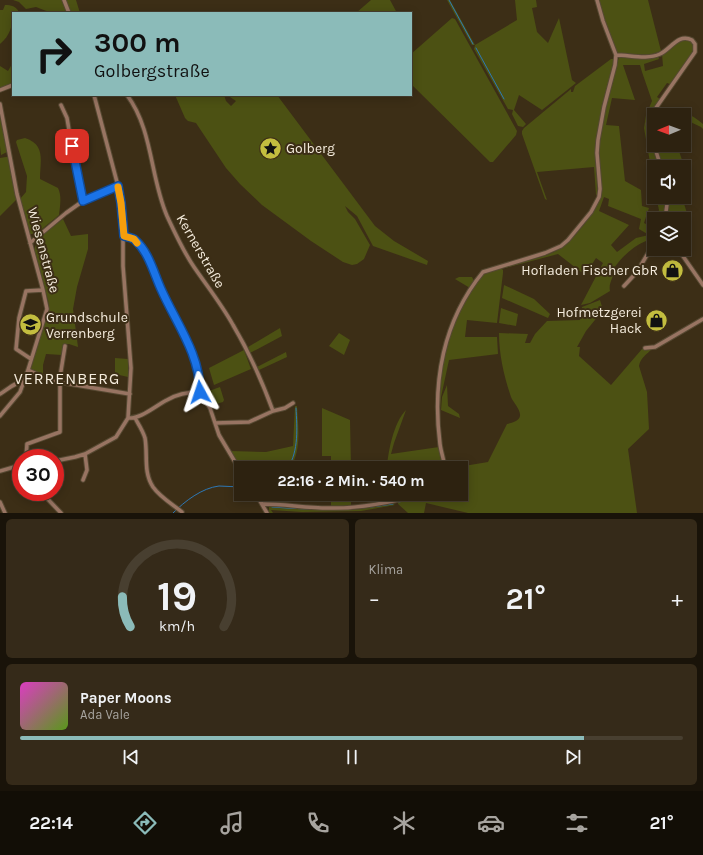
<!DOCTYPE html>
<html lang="de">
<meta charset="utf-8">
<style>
body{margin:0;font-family:Karla,sans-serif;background:#352a19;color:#f1f3f6;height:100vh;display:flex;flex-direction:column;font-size:15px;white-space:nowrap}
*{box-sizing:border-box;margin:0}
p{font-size:13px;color:#a7a49f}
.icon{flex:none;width:22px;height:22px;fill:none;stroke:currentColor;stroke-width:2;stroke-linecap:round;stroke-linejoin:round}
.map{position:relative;height:513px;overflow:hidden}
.panel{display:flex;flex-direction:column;gap:6px;padding:6px;background:#191309;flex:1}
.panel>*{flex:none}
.banner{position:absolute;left:12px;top:12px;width:400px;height:84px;border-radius:0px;box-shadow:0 2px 10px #0003,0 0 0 1px #483f30;background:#8bbbb9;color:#111;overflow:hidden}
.needle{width:26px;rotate:269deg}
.buttons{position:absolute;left:647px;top:108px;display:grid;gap:8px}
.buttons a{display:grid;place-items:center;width:44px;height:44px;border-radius:0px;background:#2d2210;box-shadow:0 2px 10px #0003,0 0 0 1px #483f30;font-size:20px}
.speed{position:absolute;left:12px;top:449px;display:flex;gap:8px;font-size:20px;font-weight:700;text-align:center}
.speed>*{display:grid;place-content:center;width:52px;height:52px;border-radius:50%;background:#2d2210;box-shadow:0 2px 10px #0003,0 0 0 1px #483f30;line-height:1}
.speed .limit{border:6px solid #d22;background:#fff;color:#111}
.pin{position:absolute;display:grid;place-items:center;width:34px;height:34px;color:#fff;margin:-17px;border-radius:8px;box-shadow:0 2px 6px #0006}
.me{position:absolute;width:44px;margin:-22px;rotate:355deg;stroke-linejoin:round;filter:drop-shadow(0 0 3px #0008)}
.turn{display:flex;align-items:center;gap:14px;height:84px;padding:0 16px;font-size:18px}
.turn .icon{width:52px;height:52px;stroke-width:2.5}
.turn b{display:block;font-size:28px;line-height:34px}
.big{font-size:30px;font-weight:700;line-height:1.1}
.panel .tile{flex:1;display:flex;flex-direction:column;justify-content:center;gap:6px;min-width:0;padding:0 14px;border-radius:6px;background:#352a19}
.panel .dial{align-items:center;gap:0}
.dial svg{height:104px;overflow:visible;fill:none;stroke:#483f30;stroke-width:7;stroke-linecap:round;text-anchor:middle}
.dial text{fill:#f1f3f6;stroke:none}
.song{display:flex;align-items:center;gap:12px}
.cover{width:48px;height:48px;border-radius:6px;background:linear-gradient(135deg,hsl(310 70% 55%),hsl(90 70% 35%))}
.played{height:4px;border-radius:2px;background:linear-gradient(90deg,#8bbbb9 85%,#483f30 85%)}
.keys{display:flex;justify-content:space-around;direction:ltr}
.heat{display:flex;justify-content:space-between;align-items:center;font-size:22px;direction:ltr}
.panel .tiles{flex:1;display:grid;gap:6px;grid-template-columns:1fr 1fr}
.tile:last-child{grid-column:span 2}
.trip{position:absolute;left:234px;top:461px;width:234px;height:40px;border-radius:0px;background:#2d2210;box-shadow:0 2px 10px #0003,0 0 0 1px #483f30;font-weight:700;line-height:40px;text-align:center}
.tabs{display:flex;height:64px;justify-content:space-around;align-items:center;background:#120e06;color:#a7a49f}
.tabs .icon{width:28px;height:28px}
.tabs .selected{color:#8bbbb9}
.tabs b{font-size:18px;color:#f1f3f6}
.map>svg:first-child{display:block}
</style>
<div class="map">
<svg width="703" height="513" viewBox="0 0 703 513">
<rect width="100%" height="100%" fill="#3c2e16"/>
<path fill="#4c5113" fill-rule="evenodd" d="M13 0H62L67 13H49V12L36 7 26 9 19 2Z
M66 0H76L80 13H71Z
M371 0H390L397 13H356Z
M447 0H450L475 45 517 20 515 0H536L537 7 532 8 537 32 548 43 559 18 572 80 576 83 542 110 519 95 514 110 526 124 523 127 518 126 512 114 513 110 508 109 474 49 475 45H472Z
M599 0H648L661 51 649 55 618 53 615 50 605 21Z
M5 5C11 5 16 6 19 12L13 13C13 25 10 36 0 44V10H3Z
M452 18 455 19 517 131 516 135 493 162H490L411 84V54Z
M682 40H687L692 42 694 48 693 52 670 84 667 83 657 97 660 99 649 115 647 124V129L660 167H654V185L644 128 646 115 652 101 642 72 640 65H623L635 100 612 98 606 125 619 126 625 181 641 190 642 206 649 208 644 223 652 227 654 223V241L652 243 646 241C633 246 622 257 614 268 615 276 608 283 610 291L590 303 581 305 603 263 596 258 585 275 558 254 505 268 506 266C524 261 546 258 561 248 574 240 595 212 600 198 604 188 599 175 599 165 598 160 599 155 599 150 599 125 609 80 619 58L622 57 658 56 659 59 644 64 645 71 663 66 662 54ZM604 197 609 199 608 206 641 219 639 229 649 235 636 238 617 252 611 245 629 225 599 211Z
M611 59H614V65L603 106 596 153 598 194 596 195 594 167 537 172 547 200 545 199 522 134V131L524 128 571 89V92H573L575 86Z
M12 64H13V84L0 88V66L8 71Z
M175 95H224L226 101 231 106 236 101 227 95H277L375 226 394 241 428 261 427 265 373 246 357 216 345 206 348 212 355 219 370 245 364 259 357 264 352 265 343 262 311 241 262 205 240 184 226 168 196 123 188 121 185 118Z
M659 108C675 107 691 113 703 124V129L701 127 684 119V115H654V141C651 129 646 116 659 108Z
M0 110 7 149V152L1 155 0 146Z
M25 138C46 145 40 160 40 179L58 188C62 196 60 206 59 215L36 234H30L28 230 20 199 26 192 27 176 16 142 17 140Z
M655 145H677L686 172 684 173V167H662Z
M6 157H9L17 199 0 216V158Z
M656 197H667L666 209 663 219H655L659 210Z
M669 197H682L690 223H684V219H667Z
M63 219 71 236 88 234V249L77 287 73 309 78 347 69 344H63L62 355 46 354 43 365V376L32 371 30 367 49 309 48 300 34 252C37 235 51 229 63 219Z
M501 268 503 270V273L497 323 467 320 465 337H497L498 354 449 360 441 397 440 409H439V393L443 360 452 326 477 281 483 274Z
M459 277H472L474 281 470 288 455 279Z
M504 285 534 299 550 314 548 318 502 298Z
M600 300 603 310 586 331 577 347H580L579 356 611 385 642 349H652C647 354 640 358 639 366L647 392 649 429 628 449 637 513H468L426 503 424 513H408L398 504V502L426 494H461V468H457L458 467 488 462 507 424C512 423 519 421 520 416 521 410 513 402 511 397 504 376 499 355 499 333L528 334 525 343H530L535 334 547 321 580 320 582 307Z
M501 308 518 314 516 326 499 323Z
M280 328 282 336 250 353 248 347Z
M339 333 350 340 344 355 329 346Z
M244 350 251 369 214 385 209 368Z
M286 352 287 357 259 370 257 367Z
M115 358 128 359V377L115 374Z
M447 385 448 406 459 414 460 418 441 410 442 397Z
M220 387 224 400 223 402 212 405 206 392Z
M295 406H297C298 425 302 451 290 468L241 469 230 451 266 452 293 446Z
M322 408 350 420 351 468H331V456H322Z
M406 410 394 443 391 454 439 447 444 468H387C388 451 394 422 406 410Z
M331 494H351V506L331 507Z
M384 494H418L385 501Z
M392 503 395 505 361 511 302 512 271 510 273 513H269V507L272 506C312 510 351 510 392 503Z"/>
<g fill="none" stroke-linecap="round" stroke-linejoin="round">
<path stroke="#2e78b5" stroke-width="1" d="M449 0 473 44
M476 48 504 99
M288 468C299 450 297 428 296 408
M399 502 429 494
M272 507C313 510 352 511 393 504
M173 513C185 501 202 488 219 486 226 486 234 487 241 487"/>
<defs>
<path id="minor" d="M64 0 69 13
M616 55C630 55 647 60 660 54 671 49 678 33 692 40L695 44V52L651 115 648 124 654 144
M0 90 13 85
M127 95C153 130 150 177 167 216 175 233 183 251 194 267 207 286 222 305 233 325 249 352 262 381 273 411L249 422 215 423
M0 104 17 194 43 290 47 309 28 370 20 392 0 416
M61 105 67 118 74 160 83 201
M654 145 661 167
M665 219 668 197
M124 236C128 237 133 238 135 240 149 253 153 274 161 289 177 323 200 354 200 392
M30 243 66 213 83 201 118 186
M678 249 703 285
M624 286 637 272 654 243
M645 348 655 347 703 319
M31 359 16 349 19 318 26 291 43 290
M28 370 52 381 130 394
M200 392 210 408 219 435 241 472
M0 394C7 390 16 381 24 382
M273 411 285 408 293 403
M128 418C141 419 155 406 167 400 177 394 188 392 200 392
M135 418C139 425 143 431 145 438 148 455 143 472 153 487 160 497 172 504 182 512
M26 458 27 444 60 432V377L65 346
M55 461 75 457 85 454 116 437 128 418 131 368 123 266V221L118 186 94 95
M445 468C444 460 441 452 440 444 432 382 443 321 483 272L545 253 561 246 568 240 591 212 599 197 600 189 597 153 598 140 604 107 615 65 616 55 603 21 597 0
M0 471 21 465
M83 480 87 470 85 454
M41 492 61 513
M256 494 267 513
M0 502 5 513
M263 504C284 504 306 508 328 508 360 509 391 502 423 494"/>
</defs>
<use href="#minor" stroke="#564932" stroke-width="5.5"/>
<use href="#minor" stroke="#987462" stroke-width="3.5"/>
</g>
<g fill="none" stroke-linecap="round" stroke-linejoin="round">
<defs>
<path id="route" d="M72 146 83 201 118 186 121 203 124 236C128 237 133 238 135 240 149 252 154 274 161 289 176 323 200 354 200 392"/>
</defs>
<use href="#route" stroke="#114b97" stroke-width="10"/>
<use href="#route" stroke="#1a73e8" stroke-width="7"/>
<path stroke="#f59e0b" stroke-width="7" d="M118 187 121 203 124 236 134 239 137 243"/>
</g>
<defs>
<symbol id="sight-disc" viewBox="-11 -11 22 22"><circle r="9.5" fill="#c3bd3f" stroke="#3c2e16"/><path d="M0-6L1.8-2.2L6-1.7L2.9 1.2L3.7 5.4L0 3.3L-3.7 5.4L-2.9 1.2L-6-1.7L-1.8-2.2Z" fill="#111"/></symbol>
<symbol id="shop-disc" viewBox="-11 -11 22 22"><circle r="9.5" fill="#c3bd3f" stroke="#3c2e16"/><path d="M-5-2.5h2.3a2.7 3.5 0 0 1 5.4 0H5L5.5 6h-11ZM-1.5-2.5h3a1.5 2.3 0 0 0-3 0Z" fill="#111"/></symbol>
<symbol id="school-disc" viewBox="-11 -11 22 22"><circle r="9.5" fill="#c3bd3f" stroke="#3c2e16"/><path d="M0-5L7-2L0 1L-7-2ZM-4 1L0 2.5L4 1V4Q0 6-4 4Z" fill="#111"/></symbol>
</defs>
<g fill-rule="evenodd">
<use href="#sight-disc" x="258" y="136" width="25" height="25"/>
<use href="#shop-disc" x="660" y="258" width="25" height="25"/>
<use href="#shop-disc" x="644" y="308" width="25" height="25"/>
<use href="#school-disc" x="18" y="312" width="25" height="25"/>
</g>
<g text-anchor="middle" stroke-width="4" stroke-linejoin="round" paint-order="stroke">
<g font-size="14" fill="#f5ecdd" stroke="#3c2e16" text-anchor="start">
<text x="286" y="153">Golberg</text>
<text x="658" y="275" text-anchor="end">Hofladen Fischer GbR</text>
<text x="642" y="317" text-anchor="end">Hofmetzgerei<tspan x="642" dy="16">Hack</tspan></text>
<text x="46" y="322">Grundschule<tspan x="46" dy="16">Verrenberg</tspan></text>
</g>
<g font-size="14" fill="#f5ecdd" stroke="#3c2e16">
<text transform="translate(44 250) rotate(75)" y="5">Wiesenstraße</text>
<text transform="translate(201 251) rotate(60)" y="5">Kernerstraße</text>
</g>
<g font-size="16" letter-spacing="1" fill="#f5ecdd" stroke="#3c2e16">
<text x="67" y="384">VERRENBERG</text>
</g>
</g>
</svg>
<div class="buttons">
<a><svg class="needle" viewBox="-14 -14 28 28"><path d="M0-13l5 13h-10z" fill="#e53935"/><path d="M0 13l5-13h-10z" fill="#a7a49f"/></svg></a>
<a><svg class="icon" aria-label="sound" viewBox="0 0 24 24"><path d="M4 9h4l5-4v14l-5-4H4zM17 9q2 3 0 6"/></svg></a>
<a><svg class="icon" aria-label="layers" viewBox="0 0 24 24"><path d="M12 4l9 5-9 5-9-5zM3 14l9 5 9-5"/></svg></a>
</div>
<div class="speed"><div class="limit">30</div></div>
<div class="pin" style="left:72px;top:146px;background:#d93025"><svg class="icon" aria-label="arrive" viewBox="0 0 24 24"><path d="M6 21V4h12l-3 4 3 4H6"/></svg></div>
<svg class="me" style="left:200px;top:392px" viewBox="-20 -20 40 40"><path d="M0-17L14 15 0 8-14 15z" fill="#1a73e8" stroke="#fff" stroke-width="4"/></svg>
<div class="trip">22:16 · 2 Min. · 540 m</div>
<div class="banner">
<div class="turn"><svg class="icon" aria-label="right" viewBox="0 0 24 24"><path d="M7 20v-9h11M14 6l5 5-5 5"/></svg><div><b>300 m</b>Golbergstraße</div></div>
</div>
</div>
<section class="panel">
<div class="tiles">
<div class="tile dial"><svg viewBox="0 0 100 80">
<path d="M14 69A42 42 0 1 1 86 69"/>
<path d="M14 69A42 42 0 0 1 8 46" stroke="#8bbbb9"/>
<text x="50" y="56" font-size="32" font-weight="700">19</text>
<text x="50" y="72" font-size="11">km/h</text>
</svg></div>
<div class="tile"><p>Klima</p>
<div class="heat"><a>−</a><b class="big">21°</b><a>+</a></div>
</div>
<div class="tile">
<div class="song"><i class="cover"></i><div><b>Paper Moons</b><p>Ada Vale</p></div></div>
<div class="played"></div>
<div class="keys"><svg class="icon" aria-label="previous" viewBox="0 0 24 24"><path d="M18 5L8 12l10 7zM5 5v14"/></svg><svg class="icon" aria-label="pause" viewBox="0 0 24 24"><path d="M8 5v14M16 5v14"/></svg><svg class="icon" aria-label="next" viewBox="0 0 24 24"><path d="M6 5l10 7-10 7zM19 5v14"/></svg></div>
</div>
</div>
</section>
<nav class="tabs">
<b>22:14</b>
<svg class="icon selected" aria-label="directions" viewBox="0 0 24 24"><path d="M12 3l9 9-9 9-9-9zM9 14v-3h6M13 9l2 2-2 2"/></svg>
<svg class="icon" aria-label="music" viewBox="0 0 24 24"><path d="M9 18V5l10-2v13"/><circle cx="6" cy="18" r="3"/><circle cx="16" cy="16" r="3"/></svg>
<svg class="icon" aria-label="phone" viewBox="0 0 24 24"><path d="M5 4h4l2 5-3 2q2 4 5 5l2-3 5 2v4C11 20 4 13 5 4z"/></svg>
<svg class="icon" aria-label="climate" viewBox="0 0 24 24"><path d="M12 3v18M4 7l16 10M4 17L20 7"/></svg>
<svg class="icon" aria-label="car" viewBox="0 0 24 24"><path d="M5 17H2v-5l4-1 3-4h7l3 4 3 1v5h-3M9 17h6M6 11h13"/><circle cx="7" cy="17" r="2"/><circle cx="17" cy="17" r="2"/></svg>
<svg class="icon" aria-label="filters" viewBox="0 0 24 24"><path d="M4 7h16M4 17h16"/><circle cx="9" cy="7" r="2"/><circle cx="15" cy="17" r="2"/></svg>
<b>21°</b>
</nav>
